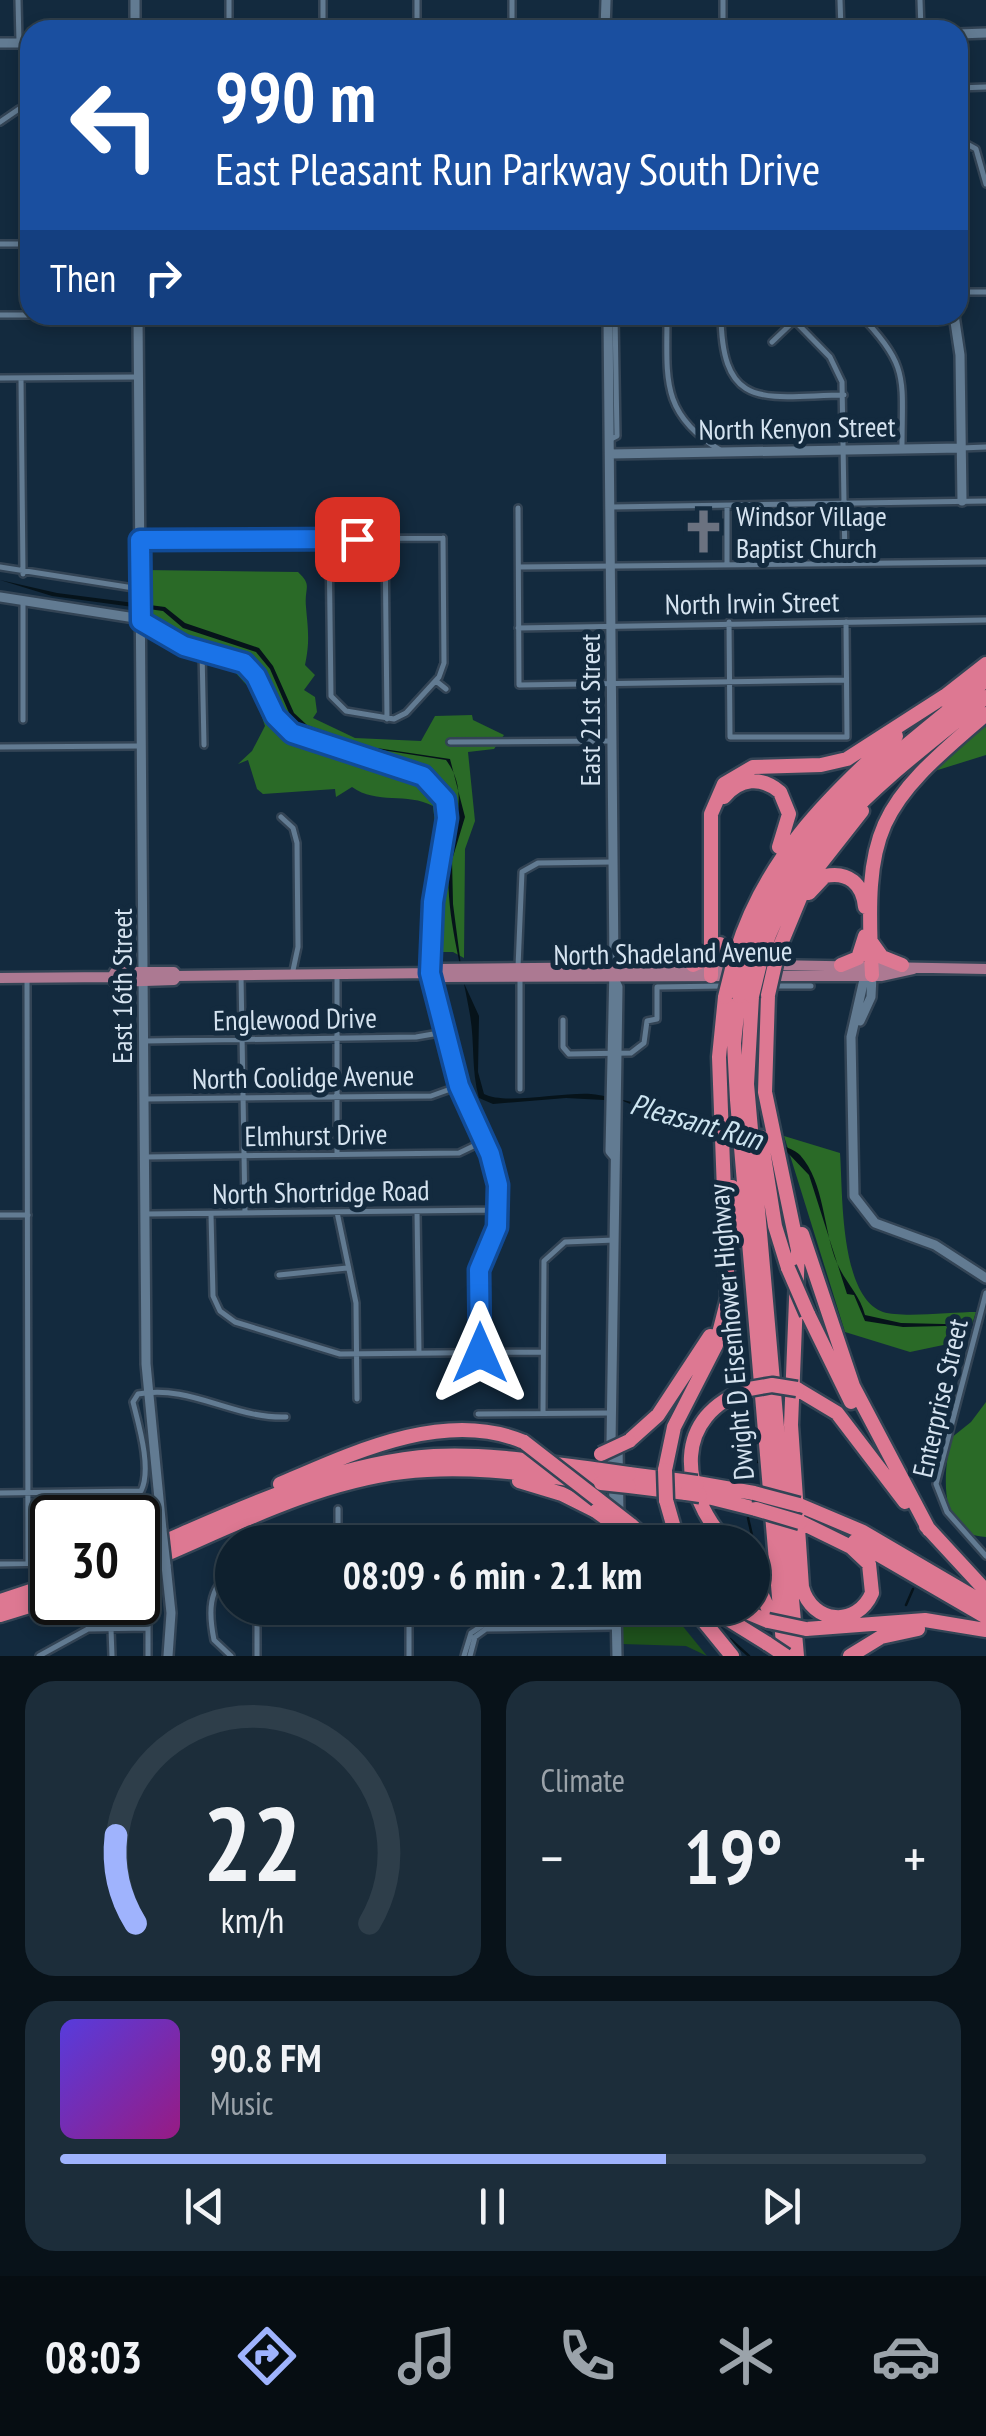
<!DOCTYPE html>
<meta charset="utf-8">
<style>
body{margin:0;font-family:"PT Sans Narrow",sans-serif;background:#1c2d3a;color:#f1f3f6;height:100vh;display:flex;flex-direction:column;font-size:38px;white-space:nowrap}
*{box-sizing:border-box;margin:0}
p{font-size:32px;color:#9ba3aa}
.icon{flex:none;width:55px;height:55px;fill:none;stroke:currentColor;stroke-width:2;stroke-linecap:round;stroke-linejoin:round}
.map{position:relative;height:1656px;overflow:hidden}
.panel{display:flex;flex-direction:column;gap:25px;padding:25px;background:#081219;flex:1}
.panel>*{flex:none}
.banner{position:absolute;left:20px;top:20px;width:948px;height:305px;border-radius:30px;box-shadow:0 5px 15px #0003,0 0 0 2px #2e3e4a;background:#1a4fa0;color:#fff;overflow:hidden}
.speed{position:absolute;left:30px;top:1495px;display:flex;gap:20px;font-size:50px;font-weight:700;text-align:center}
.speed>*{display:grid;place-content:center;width:130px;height:130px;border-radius:50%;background:#0e202e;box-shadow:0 5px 15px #0003,0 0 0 2px #2e3e4a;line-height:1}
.speed .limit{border:5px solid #111;border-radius:15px;background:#fff;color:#111}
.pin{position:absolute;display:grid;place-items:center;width:85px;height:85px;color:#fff;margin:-42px;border-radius:20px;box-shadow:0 5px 15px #0006}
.me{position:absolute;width:110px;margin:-55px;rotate:0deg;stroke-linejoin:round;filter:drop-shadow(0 0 8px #0008)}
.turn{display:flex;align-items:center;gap:35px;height:210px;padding:0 30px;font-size:45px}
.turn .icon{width:130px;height:130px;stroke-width:2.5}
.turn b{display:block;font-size:70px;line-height:85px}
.then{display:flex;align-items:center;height:95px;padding:0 30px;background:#0003;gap:20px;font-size:38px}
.big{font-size:75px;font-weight:600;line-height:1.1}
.panel .card{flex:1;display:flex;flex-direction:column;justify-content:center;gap:15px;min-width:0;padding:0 35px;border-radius:30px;background:#1c2d3a}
.panel .dial{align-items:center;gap:0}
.dial svg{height:260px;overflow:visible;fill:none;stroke:#2e3e4a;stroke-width:7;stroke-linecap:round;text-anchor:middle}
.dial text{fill:#f1f3f6;stroke:none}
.song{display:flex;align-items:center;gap:30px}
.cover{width:120px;height:120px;border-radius:15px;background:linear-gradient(135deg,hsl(250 70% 55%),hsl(310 70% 35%))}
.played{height:10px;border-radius:5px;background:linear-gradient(90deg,#9fb3fd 70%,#2e3e4a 70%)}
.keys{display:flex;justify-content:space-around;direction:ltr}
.heat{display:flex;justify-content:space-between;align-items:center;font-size:55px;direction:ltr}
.panel .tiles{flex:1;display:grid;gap:25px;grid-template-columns:1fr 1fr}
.card:last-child{grid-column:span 2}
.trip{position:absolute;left:215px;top:1525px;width:555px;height:100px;border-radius:50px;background:#0e202e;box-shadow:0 5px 15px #0003,0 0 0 2px #2e3e4a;font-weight:600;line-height:100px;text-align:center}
.tab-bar{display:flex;height:160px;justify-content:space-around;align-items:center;background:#060d12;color:#9ba3aa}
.tab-bar .icon{width:70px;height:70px}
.tab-bar .active{color:#9fb3fd}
.tab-bar b{font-size:45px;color:#f1f3f6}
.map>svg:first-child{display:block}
</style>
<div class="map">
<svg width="986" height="1656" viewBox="0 0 986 1656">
<rect width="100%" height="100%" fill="#132a3e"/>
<path fill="#1e511c" d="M622 1608H668L707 1656 686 1646 621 1644Z"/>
<path fill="#2a6a27" d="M144 570 298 572C313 586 304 587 306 607 308 630 310 641 305 665L315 675 304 690 315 697 317 712 313 718 355 738 421 741 435 716 472 715 473 720 504 735 494 749 468 752 475 821 465 849 464 958 453 952H435L438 849 433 806C407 792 377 805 352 787L336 797 335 789 263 794 257 789 248 760 238 764 252 751 265 726 254 693 233 670 211 666 194 646 145 618Z
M986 723V755L925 774Z
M784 1136 840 1153C843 1191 839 1296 883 1312 902 1318 953 1312 976 1312L967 1340 910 1352 845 1332Z
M986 1402V1537C936 1535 944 1470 951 1438L971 1422Z"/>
<path fill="#06131a" d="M0 580 57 593 165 607 185 623 259 648 273 666 294 713 307 725 370 747 450 759 465 817 452 860 453 904 463 981 479 1016 478 1072 484 1094C504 1105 564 1092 591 1094 616 1096 784 1138 800 1155 825 1183 823 1230 837 1263 845 1282 860 1295 865 1315L901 1323 986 1325 903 1327 865 1321 854 1295 847 1294 809 1175 786 1151 690 1120 660 1116 623 1101 566 1098 493 1104 479 1098C471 1069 475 1044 470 1015 462 966 445 915 449 863 452 827 471 793 446 760L369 748 307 729 290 715 270 669 256 652 183 628 163 611 52 596Z"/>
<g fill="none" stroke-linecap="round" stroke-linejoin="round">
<path stroke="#06131a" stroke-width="2.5" d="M741 1401 753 1440 746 1454 758 1462
M748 1518 760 1570 756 1572
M906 1605 913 1589
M730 1639 749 1656"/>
<defs>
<path id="street" d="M18 0 19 42
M512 0V30
M723 0V30
M840 0 841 30
M920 0 921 30
M229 30V0
M323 30V0
M417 30V0
M958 88 986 87
M0 122 19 109 30 108
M958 139 976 149 986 184
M0 244H30
M958 292H986
M0 315H30
M667 315C667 378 660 414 720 450
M721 315C722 413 766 396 844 395
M789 315 830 357 842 382 845 563
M860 315C910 366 902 379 902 447
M772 342 794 321
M0 378 137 377
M21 378 23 574
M609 440 617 436 615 315
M961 448 986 447
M727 506V565
M611 507 986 501
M518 508 519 685 846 680
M385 538 387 719
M329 539 331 696 346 711 394 719 406 713 439 677 444 663 443 538
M141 540 443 538
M0 567 140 589
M519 567 986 562
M23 601V720
M729 622 730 737H847L846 622
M518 628 986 620
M202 651 204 745
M436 681 446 689
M450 742 612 741
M0 747 139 746
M281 817 293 828 297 843 298 947 292 975
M518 967 522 872 538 863 613 862
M337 974V1154
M241 975 245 1212
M430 976 459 1086 497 1179V1227L479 1268 480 1353
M27 977 28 1563
M774 986H811
M563 1020V1047L569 1054 631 1053 644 1043 647 1021 657 1019V987L723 986
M145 1041 416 1037 445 1032
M520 1089V977
M145 1099 431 1096 459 1086
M145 1157 459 1153 484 1141
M417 1211 419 1353
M337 1212 356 1303 357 1399
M146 1214 498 1210
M211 1214 213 1296 220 1311 235 1322 340 1354 542 1352
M0 1215H28
M279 1275 347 1268
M986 1293 936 1484 947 1512 986 1556
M543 1413 544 1261 565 1242 615 1240
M478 1414 610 1413
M0 1493 141 1491C152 1469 139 1426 133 1402L138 1394C190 1384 234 1419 286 1417
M338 1509V1542
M290 1533V1542
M312 1538H361
M0 1564 52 1563
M148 1589V1656
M257 1608V1656
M409 1608V1656
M111 1629 112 1656
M39 1656 88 1629 148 1628
M231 1656 214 1640C209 1615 207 1586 232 1574
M464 1656 471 1633 489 1621 616 1619
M470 1656 475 1637 486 1629 614 1627"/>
<path id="secondary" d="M135 0V30
M605 30 606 0
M958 34 986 33
M0 43H30
M138 315 146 1364 162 1530
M608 315 614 967 610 1151 615 1157
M954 315 960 355 962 501
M610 454 961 448
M0 597 135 618 184 645 236 659 252 671 275 715 296 735 416 773 435 784 447 814 433 903 430 973
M865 975 851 1037 854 1196 875 1223 935 1245 986 1278
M614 979 618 987 611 1443 616 1537
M860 1021 871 997 872 975
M618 1443 619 1517
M166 1565 171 1613 168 1656
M616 1608 617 1656"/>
<path id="primary" d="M772 965 986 969
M435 973 439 977 737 976
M769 976H881L913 969
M112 977 115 982 174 980 177 976 435 973 439 969 735 966
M0 978 112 977 115 972H174L177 976"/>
<path id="highway" d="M940 700 986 664
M724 797C740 778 761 776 780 792L789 814 779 847
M809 893 825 876C848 871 863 884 865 907
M872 943 882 957 902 965
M720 944 726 957 743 964
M763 951C805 832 893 774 986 697
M778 951 807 881 862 811
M749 952C786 830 893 758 986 680
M736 953C764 861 826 798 896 736
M693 965 706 959 709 949
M841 965 858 958 865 936
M872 975C864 828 876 807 986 714
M711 976V814L724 784 753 767 821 765 847 759 945 696
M768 995 765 1092 798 1250 791 1425 802 1587C812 1624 857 1628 872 1593L869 1564 851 1547 800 1522
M739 996 734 1043 737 1100 784 1656
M752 996 747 1084 797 1656
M761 1137 775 1226 788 1268
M732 1187 740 1240
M802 1234 853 1386 929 1530
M808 1314 851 1402
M797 1389 837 1413 905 1502
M629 1441 658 1415 710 1336
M665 1470 674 1427 716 1345 728 1298 719 1057 725 997
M629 1474 683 1481
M519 1481 562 1494 596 1511
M697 1483 754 1493
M280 1484C352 1453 446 1408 524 1442
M629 1486 686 1493
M700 1495 756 1509
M666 1500 678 1542
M799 1505 863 1532 986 1604
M631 1525 650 1542
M926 1526 986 1591
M855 1541 986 1617
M726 1542C680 1490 671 1416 749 1389
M138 1553C232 1513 330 1463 434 1456 490 1453 546 1463 601 1470
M138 1566C223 1531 311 1483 403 1472 470 1464 536 1475 601 1483
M752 1574 775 1623
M0 1601 52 1584
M693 1608 732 1656
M710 1608 768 1644
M737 1608 768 1621
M0 1615 52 1599
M806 1629 925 1620 986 1630
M850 1656 881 1637 918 1629"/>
</defs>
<use href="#street" stroke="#345" stroke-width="10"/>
<use href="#secondary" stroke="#345" stroke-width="14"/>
<use href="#primary" stroke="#345" stroke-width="15"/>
<use href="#highway" stroke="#345" stroke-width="19"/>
<use href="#street" stroke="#627b92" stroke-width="5"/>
<use href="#secondary" stroke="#627b92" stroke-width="9"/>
<use href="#primary" stroke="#ac7992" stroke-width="10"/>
<use href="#highway" stroke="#dd7892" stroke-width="14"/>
<defs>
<path id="secondary-bridge" d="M162 1530 166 1565"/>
<path id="highway-bridge" d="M768 995 778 951
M739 996 749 952
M752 996 763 951
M725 997 736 953
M788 1268 808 1314
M749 1389 772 1385 797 1389
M524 1442 631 1525
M601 1454 629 1441
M601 1470 629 1474
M665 1470 666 1500
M683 1481 697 1483
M601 1483 629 1486
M686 1493 700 1495
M754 1493 799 1505
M756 1509 800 1522
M596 1511 629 1535
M768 1621 806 1629
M768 1644 786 1656"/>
</defs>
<use href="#secondary-bridge" stroke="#345" stroke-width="14" stroke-linecap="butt"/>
<use href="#highway-bridge" stroke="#345" stroke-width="19" stroke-linecap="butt"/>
<use href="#secondary-bridge" stroke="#627b92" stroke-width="9"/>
<use href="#highway-bridge" stroke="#dd7892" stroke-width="14"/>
</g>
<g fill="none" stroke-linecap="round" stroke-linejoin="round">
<defs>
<path id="route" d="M357 539 140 540 141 621 184 646 244 663 256 676 275 716 292 733 423 776 445 800 447 818 433 902 430 973 459 1086 490 1154 498 1185 497 1227 479 1270 480 1353"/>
</defs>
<use href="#route" stroke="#114b97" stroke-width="25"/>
<use href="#route" stroke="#1a73e8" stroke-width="18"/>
</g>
<defs>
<symbol id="church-bare" viewBox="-9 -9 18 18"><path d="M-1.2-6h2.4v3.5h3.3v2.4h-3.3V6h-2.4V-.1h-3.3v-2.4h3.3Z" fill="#6b7280" stroke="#132a3e" stroke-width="2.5" paint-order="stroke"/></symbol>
</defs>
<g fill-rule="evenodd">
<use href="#church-bare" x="672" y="500" width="63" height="63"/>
</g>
<g text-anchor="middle" stroke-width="10" stroke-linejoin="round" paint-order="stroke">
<g font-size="28" fill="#d5e3f0" stroke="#132a3e">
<text transform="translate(797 428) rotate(-1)" y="10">North Kenyon Street</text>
<text transform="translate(752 603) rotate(-1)" y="10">North Irwin Street</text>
<text transform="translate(590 710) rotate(-90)" y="10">East 21st Street</text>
<text transform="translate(673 953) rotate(-1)" y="10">North Shadeland Avenue</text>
<text transform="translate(122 986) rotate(-90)" y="10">East 16th Street</text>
<text transform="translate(295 1019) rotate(-1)" y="10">Englewood Drive</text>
<text transform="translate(303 1077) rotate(-1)" y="10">North Coolidge Avenue</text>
<text transform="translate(316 1135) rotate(-1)" y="10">Elmhurst Drive</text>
<text transform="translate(321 1192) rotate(-1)" y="10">North Shortridge Road</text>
<text transform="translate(731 1332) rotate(-95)" y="10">Dwight D Eisenhower Highway</text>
<text transform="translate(940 1398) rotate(-77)" y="10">Enterprise Street</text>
</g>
<g font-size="28" fill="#d5e3f0" stroke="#132a3e" text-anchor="start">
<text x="736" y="526">Windsor Village<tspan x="736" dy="32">Baptist Church</tspan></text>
</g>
<g font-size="30" font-style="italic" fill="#cde5f1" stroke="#132a3e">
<text transform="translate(696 1122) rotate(16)" y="10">Pleasant Run</text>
</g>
</g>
</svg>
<div class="speed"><div class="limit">30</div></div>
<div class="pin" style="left:357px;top:539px;background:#d93025"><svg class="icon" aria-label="arrive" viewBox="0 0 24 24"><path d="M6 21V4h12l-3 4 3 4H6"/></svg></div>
<svg class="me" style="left:480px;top:1353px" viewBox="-20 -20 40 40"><path d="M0-17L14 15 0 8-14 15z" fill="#1a73e8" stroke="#fff" stroke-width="4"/></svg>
<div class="trip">08:09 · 6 min · 2.1 km</div>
<div class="banner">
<div class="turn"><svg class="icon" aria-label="left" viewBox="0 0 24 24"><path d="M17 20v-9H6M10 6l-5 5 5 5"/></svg><div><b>990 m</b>East Pleasant Run Parkway South Drive</div></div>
<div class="then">Then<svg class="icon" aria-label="right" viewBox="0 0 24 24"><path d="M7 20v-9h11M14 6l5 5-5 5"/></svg></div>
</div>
</div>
<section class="panel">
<div class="tiles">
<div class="card dial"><svg viewBox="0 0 100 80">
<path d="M14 69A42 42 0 1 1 86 69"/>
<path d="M14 69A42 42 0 0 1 8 42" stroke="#9fb3fd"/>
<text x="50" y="56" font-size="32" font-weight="700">22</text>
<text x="50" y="72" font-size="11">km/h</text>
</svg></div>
<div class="card"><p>Climate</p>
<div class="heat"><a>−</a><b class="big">19°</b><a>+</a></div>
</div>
<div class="card">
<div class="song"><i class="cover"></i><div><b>90.8 FM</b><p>Music</p></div></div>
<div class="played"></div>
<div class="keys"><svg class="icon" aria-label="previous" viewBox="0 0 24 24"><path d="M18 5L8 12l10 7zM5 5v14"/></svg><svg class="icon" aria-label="pause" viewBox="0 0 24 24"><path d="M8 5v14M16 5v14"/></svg><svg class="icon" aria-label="next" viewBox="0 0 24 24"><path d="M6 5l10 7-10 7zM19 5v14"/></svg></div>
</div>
</div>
</section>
<nav class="tab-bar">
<b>08:03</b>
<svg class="icon active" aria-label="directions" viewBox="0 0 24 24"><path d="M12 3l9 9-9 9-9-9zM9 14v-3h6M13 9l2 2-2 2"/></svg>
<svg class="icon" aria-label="music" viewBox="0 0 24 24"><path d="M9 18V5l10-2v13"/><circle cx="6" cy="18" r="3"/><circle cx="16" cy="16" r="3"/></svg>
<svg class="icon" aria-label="phone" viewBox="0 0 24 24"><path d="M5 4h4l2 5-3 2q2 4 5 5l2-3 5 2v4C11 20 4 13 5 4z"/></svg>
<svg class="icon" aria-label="climate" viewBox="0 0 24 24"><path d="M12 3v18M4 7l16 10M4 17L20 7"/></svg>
<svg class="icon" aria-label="car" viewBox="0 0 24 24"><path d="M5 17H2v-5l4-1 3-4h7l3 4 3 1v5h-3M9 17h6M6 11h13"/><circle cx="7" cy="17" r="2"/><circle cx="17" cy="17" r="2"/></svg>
</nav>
